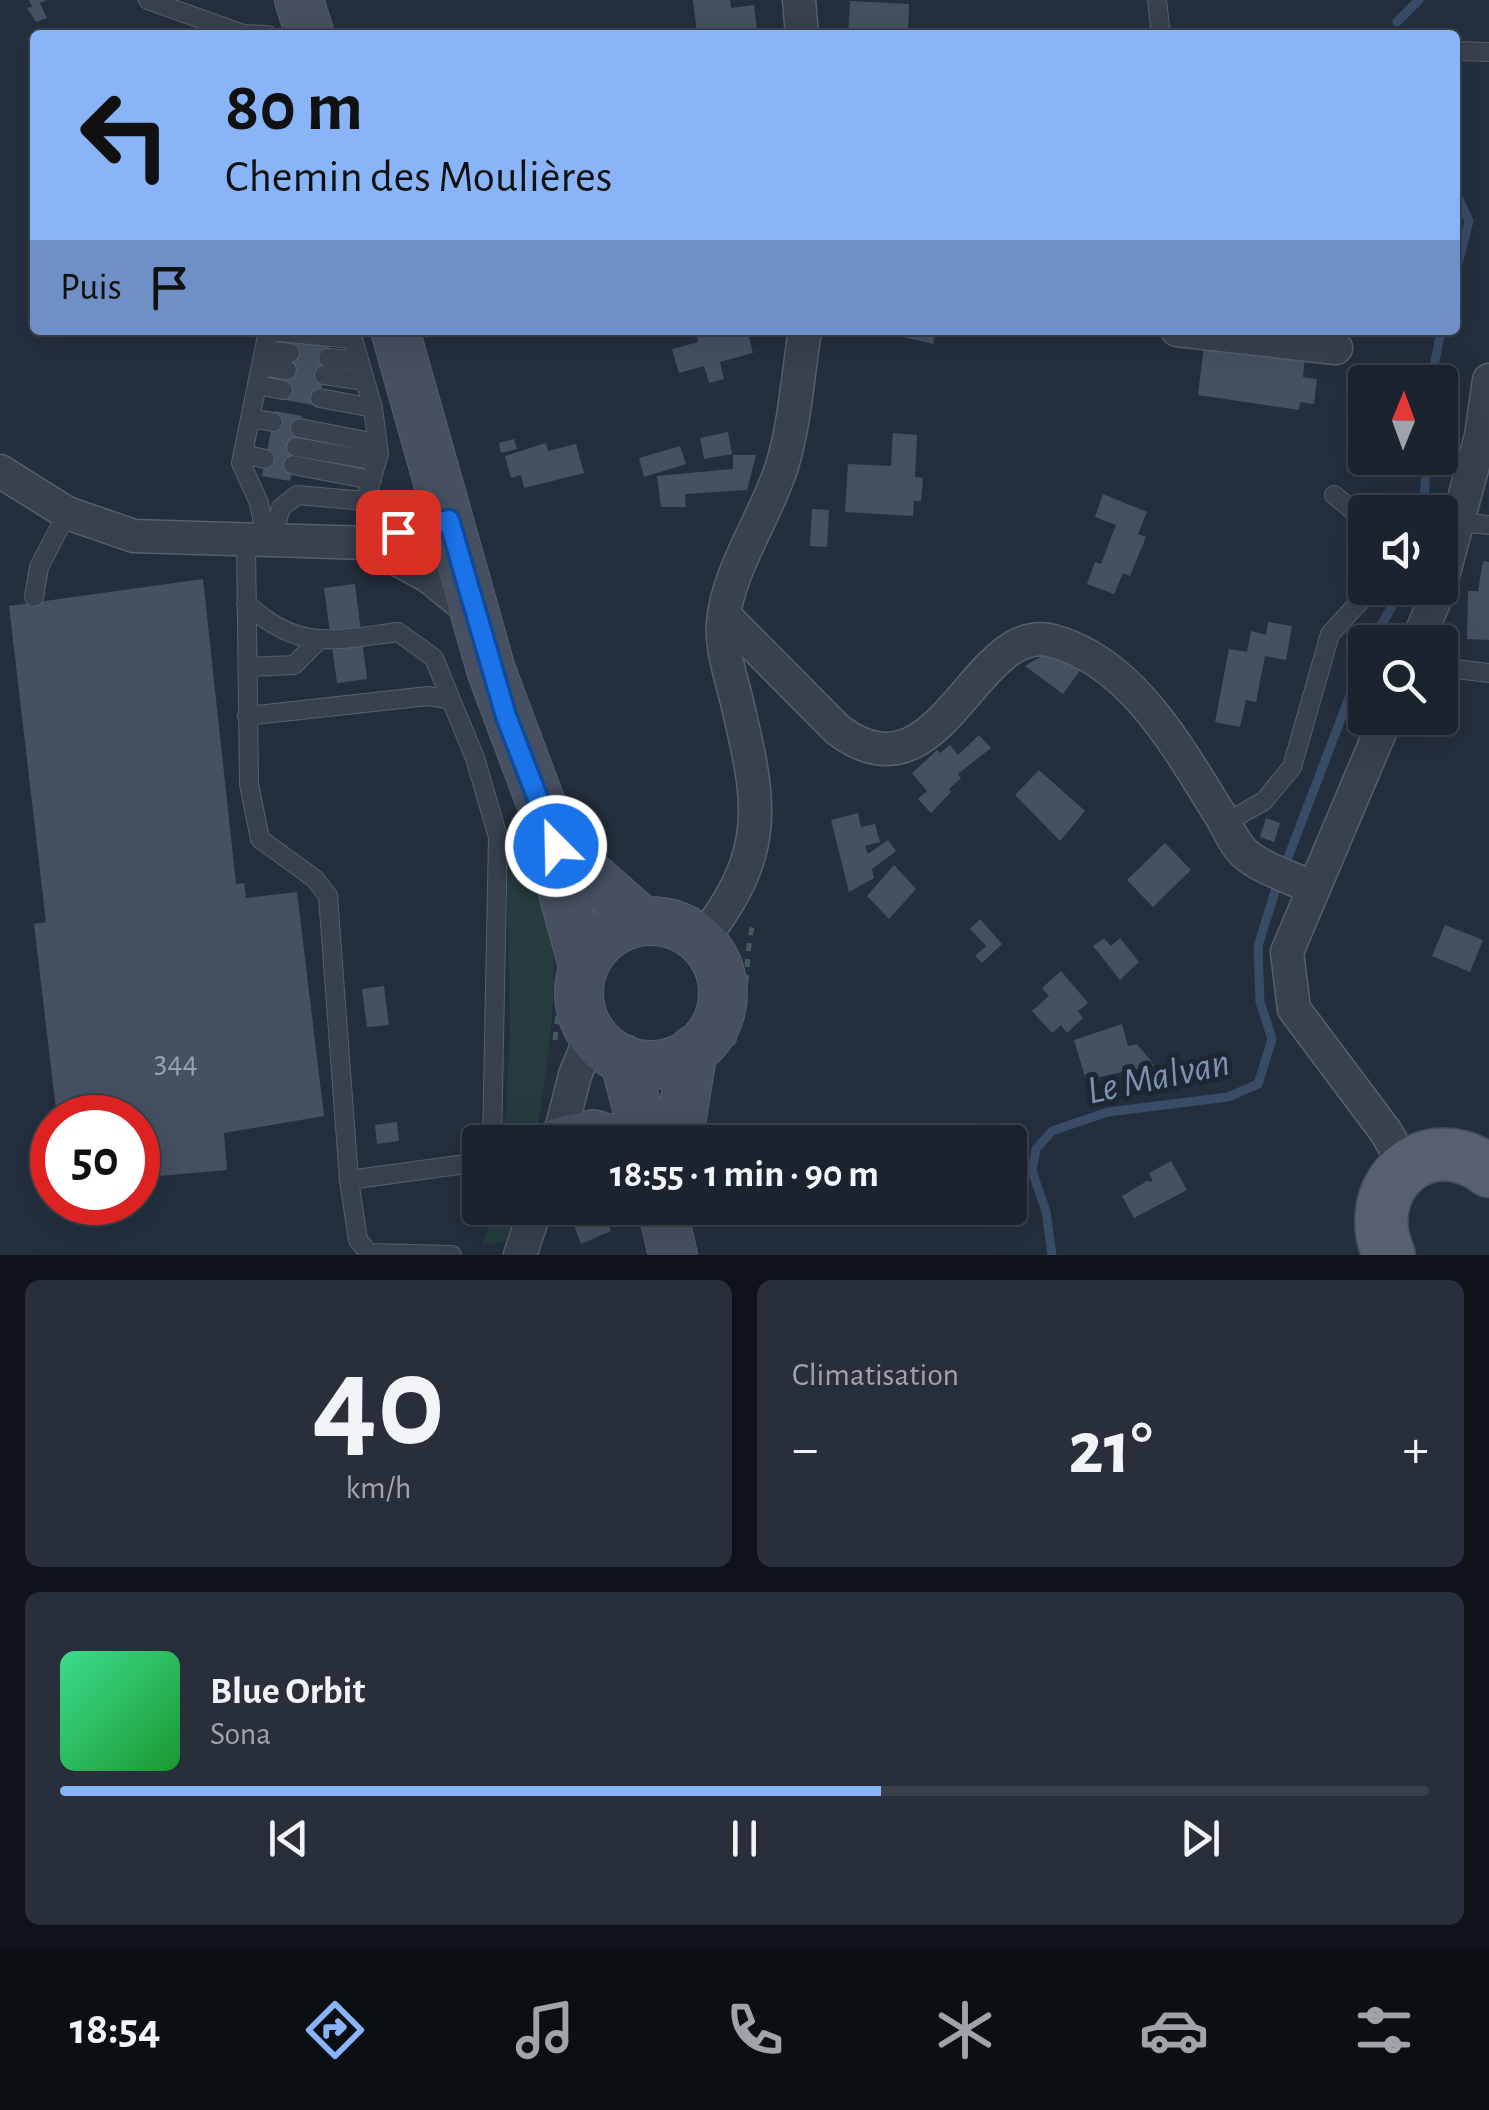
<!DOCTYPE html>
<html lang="fr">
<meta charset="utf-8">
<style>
body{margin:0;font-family:"Alegreya Sans",sans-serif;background:#282f3a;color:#f1f3f6;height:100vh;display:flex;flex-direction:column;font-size:38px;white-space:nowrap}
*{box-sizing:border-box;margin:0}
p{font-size:32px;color:#a0a4aa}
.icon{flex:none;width:55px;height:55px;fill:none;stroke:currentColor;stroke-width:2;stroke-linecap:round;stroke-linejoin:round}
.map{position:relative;height:1255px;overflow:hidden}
.drawer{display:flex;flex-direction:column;gap:25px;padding:25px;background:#0f1319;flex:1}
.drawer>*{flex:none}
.hud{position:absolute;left:30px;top:30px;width:1430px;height:305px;border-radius:10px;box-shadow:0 10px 40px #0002,0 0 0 2px #39404a;background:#8ab4f8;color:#111;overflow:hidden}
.needle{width:65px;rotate:1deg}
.buttons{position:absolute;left:1348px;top:365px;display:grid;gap:20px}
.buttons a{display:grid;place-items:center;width:110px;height:110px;border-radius:10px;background:#1b232e;box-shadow:0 10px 40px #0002,0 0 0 2px #39404a;font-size:50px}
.speed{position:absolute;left:30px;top:1095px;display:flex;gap:20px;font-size:50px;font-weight:700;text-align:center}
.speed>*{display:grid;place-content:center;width:130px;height:130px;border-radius:50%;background:#1b232e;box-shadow:0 10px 40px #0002,0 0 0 2px #39404a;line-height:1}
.speed .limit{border:15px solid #d22;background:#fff;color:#111}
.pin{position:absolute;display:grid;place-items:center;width:85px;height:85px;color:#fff;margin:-42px;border-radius:20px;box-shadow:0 5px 15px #0006}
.me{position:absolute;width:110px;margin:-55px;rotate:337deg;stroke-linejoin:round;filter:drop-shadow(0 0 8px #0008)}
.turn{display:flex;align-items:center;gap:35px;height:210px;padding:0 30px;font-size:45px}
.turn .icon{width:130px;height:130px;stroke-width:2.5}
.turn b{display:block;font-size:70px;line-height:85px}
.then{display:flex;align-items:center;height:95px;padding:0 30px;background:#0003;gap:20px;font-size:38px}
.big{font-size:75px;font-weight:600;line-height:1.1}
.drawer .card{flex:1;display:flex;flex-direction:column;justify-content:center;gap:15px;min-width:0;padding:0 35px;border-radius:15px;background:#282f3a}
.drawer .dial{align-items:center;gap:0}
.dial b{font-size:130px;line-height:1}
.song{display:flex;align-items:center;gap:30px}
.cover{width:120px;height:120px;border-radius:15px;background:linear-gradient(135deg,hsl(150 70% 55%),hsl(130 70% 35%))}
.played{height:10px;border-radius:5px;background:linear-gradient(90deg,#8ab4f8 60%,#39404a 60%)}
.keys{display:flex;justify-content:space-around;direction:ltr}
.heat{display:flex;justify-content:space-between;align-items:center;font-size:55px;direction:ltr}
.drawer .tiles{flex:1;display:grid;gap:25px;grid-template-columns:1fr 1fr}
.card:last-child{grid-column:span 2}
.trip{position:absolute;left:462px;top:1125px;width:565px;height:100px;border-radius:10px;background:#1b232e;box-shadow:0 10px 40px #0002,0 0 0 2px #39404a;font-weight:600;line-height:100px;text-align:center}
.dock{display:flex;height:160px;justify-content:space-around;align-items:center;background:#0b0e12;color:#a0a4aa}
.dock .icon{width:70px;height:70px}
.dock .on{color:#8ab4f8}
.dock b{font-size:45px;color:#f1f3f6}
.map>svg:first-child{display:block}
</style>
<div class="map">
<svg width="1489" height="1255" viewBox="0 0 1489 1255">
<rect width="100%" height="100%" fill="#242f3e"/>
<path fill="#263c3f" d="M527 846C535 872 548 900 551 927 560 997 545 1073 536 1142H504L510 1036 507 879Z
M494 1208H521L505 1242 482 1245Z"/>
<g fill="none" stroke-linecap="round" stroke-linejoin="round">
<path stroke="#394c67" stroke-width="9" d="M1397 22 1419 0
M1455 191 1469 221 1455 276
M1431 382 1441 330
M1423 512 1427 458
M1372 642 1402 588
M1284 868 1365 656
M1052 1255 1046 1211 1032 1171 1036 1149 1052 1131 1108 1112 1228 1097 1258 1084 1272 1039 1260 1002 1258 946 1278 882"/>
</g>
<path fill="#455162" d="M29 0H47L40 3 47 18 36 22 27 8 32 7Z
M693 0H730L731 8 754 5 757 30 697 35Z
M850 1 909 4 908 35H848Z
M695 330H747L753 353 720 362 724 379 709 383 704 366 679 373 672 349 698 342Z
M875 330H935L933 344Z
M292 341 330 345 318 406 281 399Z
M1204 344 1258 351 1257 357H1305L1303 377 1317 379 1314 404 1300 402 1299 410 1198 395Z
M275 411 302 416 290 481 262 476Z
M728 432 732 454 704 459 700 438Z
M893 433 917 435 915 477 923 478 921 501H914L913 516 845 512 848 464 891 466Z
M514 439 517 449 501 453 499 443Z
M546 443 548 451 576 444 584 473 524 488 521 475 511 478 505 456Z
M680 446 686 464 644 477 639 458Z
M733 455H756L747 490 685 494 686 507H661L657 476 733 469Z
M1103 494 1147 512 1138 534 1146 537 1130 576 1123 573 1114 594 1087 584 1095 562 1101 564 1116 525 1095 517Z
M812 509 829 510 827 547 810 546Z
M1483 561 1489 562V640L1467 639 1468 591H1478Z
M203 579 236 884 244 883 246 898 297 892 324 1116 224 1133 227 1170 138 1178V1118H57L34 924 46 922 9 606Z
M355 584 367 679 337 683 324 588Z
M1268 622 1292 626 1286 660 1265 656 1256 702 1246 700 1240 727 1215 722 1229 649 1247 652 1251 631 1266 635Z
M1047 653 1084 665 1063 694 1025 666Z
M979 735 991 748 958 774 961 778 949 789 951 792 931 813 918 799 927 791 912 773 937 750 940 753 950 745 958 755Z
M1039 770 1085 811 1060 841 1015 795Z
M858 813 861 827 875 824 880 842 865 846 868 854 888 840 896 851 872 869 874 878 849 892 831 820Z
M1266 818 1280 823 1274 842 1260 837Z
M1165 843 1191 870 1153 907 1127 880Z
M894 865 916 889 889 919 867 896Z
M980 919 1002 944 982 963 975 956 986 946 970 929Z
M1445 925 1483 940 1470 972 1432 956Z
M1104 938 1111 946 1120 938 1139 962 1120 980 1093 946Z
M1061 971 1088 1003 1078 1011 1083 1018 1067 1033 1061 1025 1052 1033 1032 1011 1049 996 1042 988Z
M384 986 389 1025 367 1027 362 989Z
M1122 1024 1128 1046 1137 1044 1154 1065 1086 1080 1074 1040Z
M397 1122 399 1141 377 1144 375 1125Z
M1171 1161 1187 1190 1134 1218 1122 1196 1147 1181 1153 1182 1149 1173Z
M567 1208H576L578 1213 601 1208 611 1231 581 1244Z"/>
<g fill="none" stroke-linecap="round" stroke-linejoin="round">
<defs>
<path id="service" d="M148 0 243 34 268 35
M1157 0 1161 35
M1455 51 1489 52
M264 350 290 353
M328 358 359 361
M261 366 287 370
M324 375 365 381
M257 385 283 390
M320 398 373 408
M251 418 273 422
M300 428 376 443
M296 447 377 461
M243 454 265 459
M293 465 372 480
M1334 495 1365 520
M1460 522 1489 525
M246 543 249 784 260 839 315 879 328 896 349 1180 358 1240 369 1253 452 1255
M267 543 259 503 241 463 268 331 353 339 373 408 379 454 365 501 297 495 281 508 270 543
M34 597 39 567 67 513
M246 603C298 652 333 640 398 632L434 658 451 700
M247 667 294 665 317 642
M1440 667 1489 673
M247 716 428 696 451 700 475 758 498 837 492 1142
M1225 823 1264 801 1292 767 1330 634 1372 588
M349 1180 480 1162"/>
<path id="minor" d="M799 0 802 35
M1177 330 1336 348
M0 471 67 513 134 536 367 543 433 520H449
M367 543 428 576 475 614
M1440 587 1481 436 1489 380
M724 615 838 730C942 808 974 619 1053 641 1132 662 1179 749 1219 813 1228 826 1232 841 1243 852 1260 868 1290 877 1311 887
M1417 642 1440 588
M1386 718 1287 952 1294 1009 1386 1132 1406 1167
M701 941C772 851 761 803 736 698 730 674 721 647 723 623 727 571 766 517 782 466 795 423 798 374 805 330
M558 1142 575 1075 592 1034
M520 1255 536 1208"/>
<path id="secondary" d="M299 0 310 35
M395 330 491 670 557 846 563 893 583 966
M557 846 642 921
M579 993a72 72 0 1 1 144 0a72 72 0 1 1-144 0Z
M624 1059 646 1142
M559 1142 593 1134 621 1142
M678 1142 693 1050
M662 1208 673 1255"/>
<path id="primary" d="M1389 1255C1358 1186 1427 1124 1489 1171"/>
</defs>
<use href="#service" stroke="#565f6c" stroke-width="20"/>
<use href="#minor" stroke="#565f6c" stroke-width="35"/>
<use href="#secondary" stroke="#565f6c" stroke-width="50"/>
<use href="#primary" stroke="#414a57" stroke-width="55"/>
<path stroke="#44595c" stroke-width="5" stroke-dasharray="8 8" stroke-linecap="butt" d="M555 1040 560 996
M732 1045C752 1005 742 962 754 920"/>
<use href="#service" stroke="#38414e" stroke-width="18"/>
<use href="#minor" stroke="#38414e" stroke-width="32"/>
<use href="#secondary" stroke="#465061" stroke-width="48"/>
<use href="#primary" stroke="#56606e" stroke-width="52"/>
</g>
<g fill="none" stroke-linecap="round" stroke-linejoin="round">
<defs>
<path id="route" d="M398 532 449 520 506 716 556 846"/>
</defs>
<use href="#route" stroke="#114b97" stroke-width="25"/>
<use href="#route" stroke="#1a73e8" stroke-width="18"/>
</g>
<g text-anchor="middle" stroke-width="10" stroke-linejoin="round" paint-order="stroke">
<g font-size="32" fill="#98a1af">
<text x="176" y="1072">344</text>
</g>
<g font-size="40" font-style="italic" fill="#7c92b1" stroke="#1d2633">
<text transform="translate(1158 1075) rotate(-12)" y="14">Le Malvan</text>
</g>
</g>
</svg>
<div class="buttons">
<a><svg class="needle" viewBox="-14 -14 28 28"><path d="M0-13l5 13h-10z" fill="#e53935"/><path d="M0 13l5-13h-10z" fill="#a0a4aa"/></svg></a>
<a><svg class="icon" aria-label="sound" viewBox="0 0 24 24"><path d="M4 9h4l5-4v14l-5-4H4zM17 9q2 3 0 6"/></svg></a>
<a><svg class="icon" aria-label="search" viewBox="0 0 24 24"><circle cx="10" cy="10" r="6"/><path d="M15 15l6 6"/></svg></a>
</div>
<div class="speed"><div class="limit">50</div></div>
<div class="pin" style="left:398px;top:532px;background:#d93025"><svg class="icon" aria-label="arrive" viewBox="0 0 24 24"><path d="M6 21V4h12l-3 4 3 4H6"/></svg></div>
<svg class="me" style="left:556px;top:846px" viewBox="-20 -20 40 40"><circle r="17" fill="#1a73e8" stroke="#fff" stroke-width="3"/><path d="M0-11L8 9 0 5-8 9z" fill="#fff"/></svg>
<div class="trip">18:55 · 1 min · 90 m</div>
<div class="hud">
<div class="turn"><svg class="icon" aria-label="left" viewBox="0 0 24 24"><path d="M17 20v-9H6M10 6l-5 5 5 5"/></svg><div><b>80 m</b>Chemin des Moulières</div></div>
<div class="then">Puis<svg class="icon" aria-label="arrive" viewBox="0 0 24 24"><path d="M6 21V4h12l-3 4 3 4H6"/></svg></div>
</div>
</div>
<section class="drawer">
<div class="tiles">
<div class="card dial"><b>40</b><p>km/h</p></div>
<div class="card"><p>Climatisation</p>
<div class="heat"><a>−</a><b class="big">21°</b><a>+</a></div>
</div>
<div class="card">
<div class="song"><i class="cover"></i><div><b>Blue Orbit</b><p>Sona</p></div></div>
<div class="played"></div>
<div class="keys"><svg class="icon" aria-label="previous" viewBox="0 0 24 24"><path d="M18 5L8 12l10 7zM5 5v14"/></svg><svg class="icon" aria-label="pause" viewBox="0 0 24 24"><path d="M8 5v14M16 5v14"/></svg><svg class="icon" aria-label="next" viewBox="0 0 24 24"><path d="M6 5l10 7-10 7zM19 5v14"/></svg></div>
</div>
</div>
</section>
<nav class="dock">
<b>18:54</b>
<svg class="icon on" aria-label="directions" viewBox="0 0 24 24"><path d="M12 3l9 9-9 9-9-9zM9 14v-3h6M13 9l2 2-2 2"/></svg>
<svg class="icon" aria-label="music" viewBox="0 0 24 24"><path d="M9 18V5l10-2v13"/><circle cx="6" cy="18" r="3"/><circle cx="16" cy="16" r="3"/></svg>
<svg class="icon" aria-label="phone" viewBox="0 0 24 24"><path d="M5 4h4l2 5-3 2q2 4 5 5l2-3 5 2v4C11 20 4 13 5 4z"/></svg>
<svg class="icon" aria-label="climate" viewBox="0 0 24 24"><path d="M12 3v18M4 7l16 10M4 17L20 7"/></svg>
<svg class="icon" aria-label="car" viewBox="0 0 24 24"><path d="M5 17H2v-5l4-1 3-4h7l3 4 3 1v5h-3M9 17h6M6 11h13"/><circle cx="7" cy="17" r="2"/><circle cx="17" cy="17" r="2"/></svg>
<svg class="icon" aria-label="filters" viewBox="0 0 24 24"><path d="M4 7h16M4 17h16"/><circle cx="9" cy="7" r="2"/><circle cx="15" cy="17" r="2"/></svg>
</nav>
